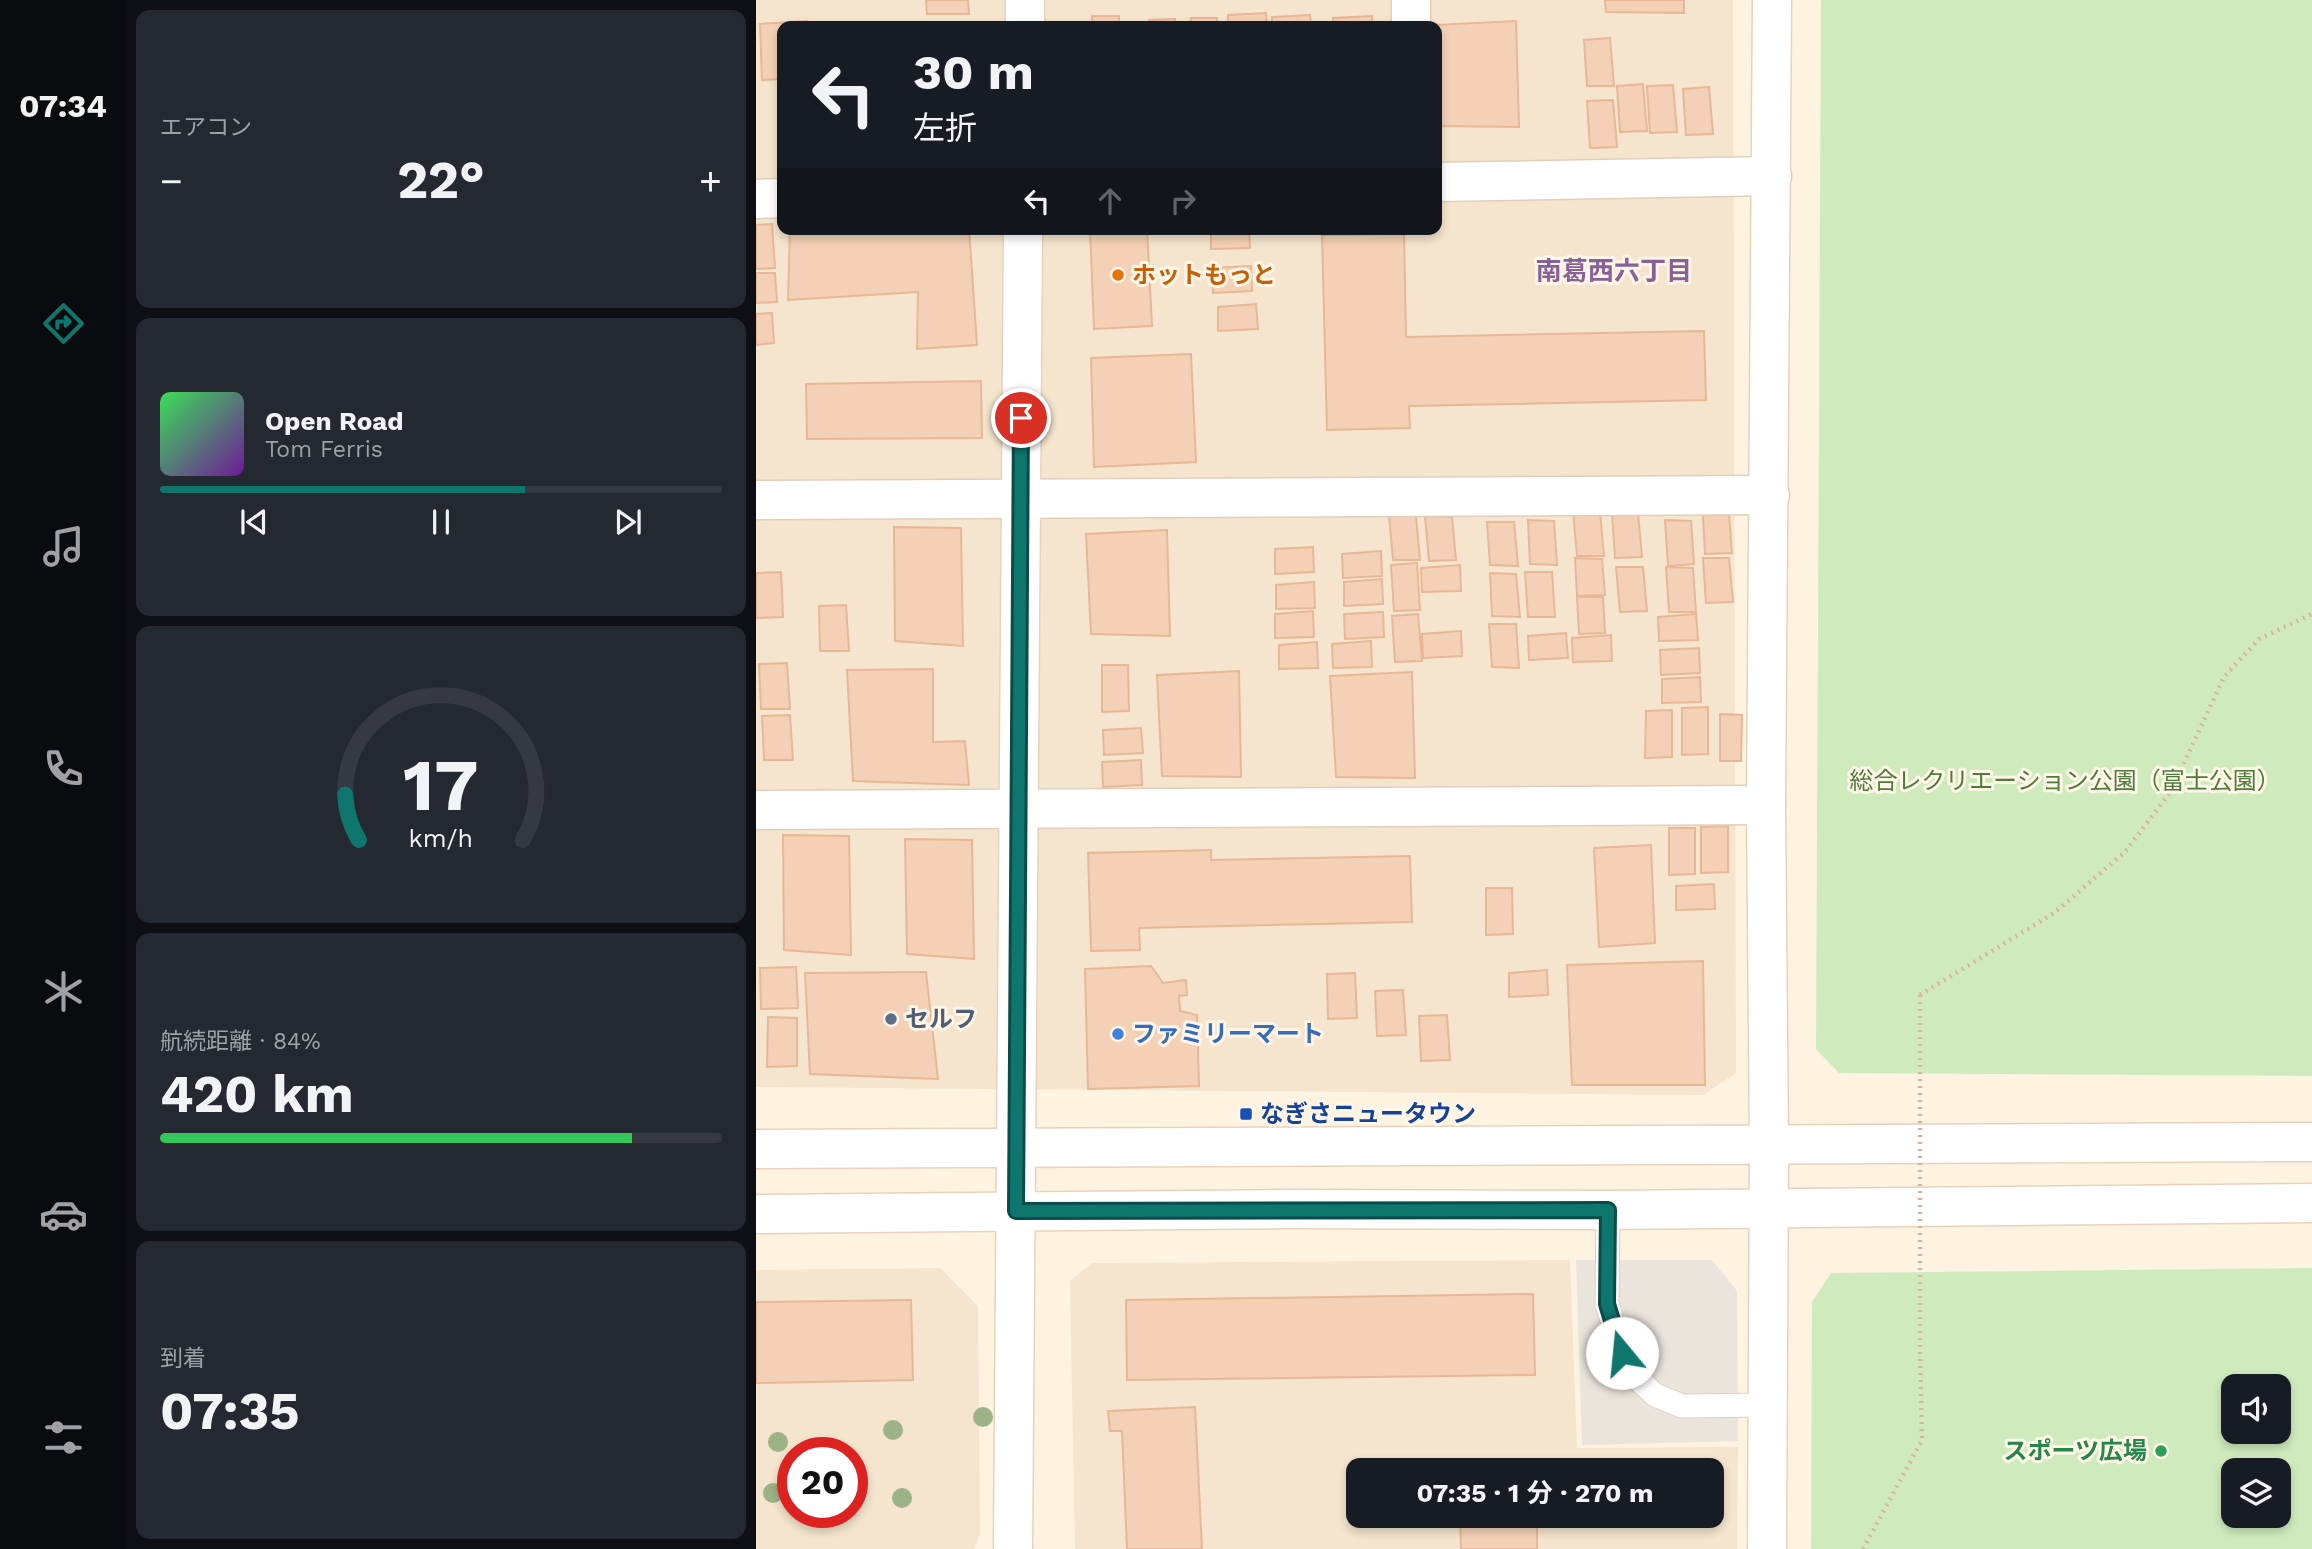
<!DOCTYPE html>
<html lang="ja">
<meta charset="utf-8">
<style>
body{margin:0;font-family:"Work Sans","Noto Sans JP",sans-serif;background:#242831;color:#f1f3f6;height:100vh;display:flex;flex-direction:column;font-size:26px;white-space:nowrap}
*{box-sizing:border-box;margin:0}
p{font-size:23px;color:#9ea1a6}
.icon{flex:none;width:38px;height:38px;fill:none;stroke:currentColor;stroke-width:2;stroke-linecap:round;stroke-linejoin:round}
.map{position:relative;flex:1;overflow:hidden}
.details{display:flex;flex-direction:column;gap:10px;padding:10px;background:#0d0f14;width:630px}
.details>*{flex:none}
.hud{position:absolute;left:21px;top:21px;width:665px;height:214px;border-radius:14px;box-shadow:0 4px 10px #0003;background:#171b24;color:#f1f3f6;overflow:hidden}
.fabs{position:absolute;left:1465px;top:1374px;display:grid;gap:14px}
.fabs a{display:grid;place-items:center;width:70px;height:70px;border-radius:14px;background:#171b24;box-shadow:0 4px 10px #0003;font-size:35px}
.speed{position:absolute;left:21px;top:1437px;display:flex;gap:14px;font-size:35px;font-weight:700;text-align:center}
.speed>*{display:grid;place-content:center;width:91px;height:91px;border-radius:50%;background:#171b24;box-shadow:0 4px 10px #0003;line-height:1}
.speed .limit{border:10px solid #d22;background:#fff;color:#111}
.pin{position:absolute;display:grid;place-items:center;width:60px;height:60px;color:#fff;margin:-30px;border:4px solid #fff;border-radius:50%;box-shadow:0 2px 7px #0007}
.me{position:absolute;width:77px;margin:-38px;rotate:343deg;stroke-linejoin:round;filter:drop-shadow(0 0 5px #0008)}
.turn{display:flex;align-items:center;gap:24px;height:147px;padding:0 21px;font-size:32px}
.turn .icon{width:91px;height:91px;stroke-width:2.5}
.turn b{display:block;font-size:49px;line-height:60px}
.lanes{display:flex;align-items:center;height:66px;padding:0 21px;background:#0003;justify-content:center;gap:35px;direction:ltr}
.lanes .off{opacity:.35}
.big{font-size:52px;font-weight:700;line-height:1.1}
.details .widget{flex:1;display:flex;flex-direction:column;justify-content:center;gap:10px;min-width:0;padding:0 24px;border-radius:14px;background:#242831}
.details .dial{align-items:center;gap:0}
.dial svg{height:182px;overflow:visible;fill:none;stroke:#363941;stroke-width:7;stroke-linecap:round;text-anchor:middle}
.dial text{fill:#f1f3f6;stroke:none}
.song{display:flex;align-items:center;gap:21px}
.cover{width:84px;height:84px;border-radius:10px;background:linear-gradient(135deg,hsl(130 70% 55%),hsl(280 70% 35%))}
.played{height:7px;border-radius:4px;background:linear-gradient(90deg,#0f766e 65%,#363941 65%)}
.keys{display:flex;justify-content:space-around;direction:ltr}
.heat{display:flex;justify-content:space-between;align-items:center;font-size:38px;direction:ltr}
.charge{height:10px;border-radius:5px;background:linear-gradient(90deg,#34c759 84%,#363941 0)}
.trip{position:absolute;left:590px;top:1458px;width:378px;height:70px;border-radius:14px;background:#171b24;box-shadow:0 4px 10px #0003;font-weight:700;line-height:70px;text-align:center}
main{display:flex;flex:1;min-height:0}
.menu{display:flex;flex-direction:column;width:126px;justify-content:space-around;align-items:center;background:#090b0e;color:#9ea1a6}
.menu .icon{width:49px;height:49px}
.menu .on{color:#0f766e}
.menu b{font-size:32px;color:#f1f3f6}
.map>svg:first-child{display:block}
</style>
<main>
<nav class="menu">
<b>07:34</b>
<svg class="icon on" aria-label="directions" viewBox="0 0 24 24"><path d="M12 3l9 9-9 9-9-9zM9 14v-3h6M13 9l2 2-2 2"/></svg>
<svg class="icon" aria-label="music" viewBox="0 0 24 24"><path d="M9 18V5l10-2v13"/><circle cx="6" cy="18" r="3"/><circle cx="16" cy="16" r="3"/></svg>
<svg class="icon" aria-label="phone" viewBox="0 0 24 24"><path d="M5 4h4l2 5-3 2q2 4 5 5l2-3 5 2v4C11 20 4 13 5 4z"/></svg>
<svg class="icon" aria-label="climate" viewBox="0 0 24 24"><path d="M12 3v18M4 7l16 10M4 17L20 7"/></svg>
<svg class="icon" aria-label="car" viewBox="0 0 24 24"><path d="M5 17H2v-5l4-1 3-4h7l3 4 3 1v5h-3M9 17h6M6 11h13"/><circle cx="7" cy="17" r="2"/><circle cx="17" cy="17" r="2"/></svg>
<svg class="icon" aria-label="filters" viewBox="0 0 24 24"><path d="M4 7h16M4 17h16"/><circle cx="9" cy="7" r="2"/><circle cx="15" cy="17" r="2"/></svg>
</nav>
<section class="details">
<div class="widget"><p>エアコン</p>
<div class="heat"><a>−</a><b class="big">22°</b><a>+</a></div>
</div>
<div class="widget">
<div class="song"><i class="cover"></i><div><b>Open Road</b><p>Tom Ferris</p></div></div>
<div class="played"></div>
<div class="keys"><svg class="icon" aria-label="previous" viewBox="0 0 24 24"><path d="M18 5L8 12l10 7zM5 5v14"/></svg><svg class="icon" aria-label="pause" viewBox="0 0 24 24"><path d="M8 5v14M16 5v14"/></svg><svg class="icon" aria-label="next" viewBox="0 0 24 24"><path d="M6 5l10 7-10 7zM19 5v14"/></svg></div>
</div>
<div class="widget dial"><svg viewBox="0 0 100 80">
<path d="M14 69A42 42 0 1 1 86 69"/>
<path d="M14 69A42 42 0 0 1 8 49" stroke="#0f766e"/>
<text x="50" y="56" font-size="32" font-weight="700">17</text>
<text x="50" y="72" font-size="11">km/h</text>
</svg></div>
<div class="widget"><p>航続距離 · 84%</p><b class="big">420 km</b><div class="charge"></div></div>
<div class="widget"><p>到着</p><b class="big">07:35</b></div>
</section>
<div class="map">
<svg width="1556" height="1549" viewBox="0 0 1556 1549">
<rect width="100%" height="100%" fill="#fdf3e0"/>
<path fill="#f5e5ce" fill-rule="evenodd" d="M0 0H977L980 1073 947 1095 0 1087ZM26 26H681V229H26Z
M814 1260 821 1448 982 1447 981 1549H319L314 1281 336 1263ZM602 1470H956V1516H602Z
M184 1268 222 1306 224 1534 218 1549H0V1270ZM37 1452H96V1512H37Z"/>
<path fill="#ebe4dc" d="M820 1260H956L981 1291 982 1441 826 1445Z"/>
<path fill="#cfebbe" fill-rule="evenodd" d="M1065 0H1556V1076L1083 1073 1060 1049Z
M1556 1268V1549H1055L1056 1302 1075 1273ZM1477 1386H1522V1432H1477ZM1477 1470H1522V1516H1477Z"/>
<path fill="#f4d1b6" stroke="#e8b795" stroke-width="2" d="M170 0H212L213 14H171Z
M849 0H928V13L850 12Z
M510 13 511 26H472V15Z
M554 15 555 26H516V17Z
M336 16H363V26H336Z
M616 16V26H577V18Z
M435 18H461V26H434Z
M419 19V26H393V20Z
M51 21 52 26H26V79L6 80 4 24Z
M760 21 763 127 683 126 681 26 679 25Z
M854 38 858 86H831L828 40Z
M887 84 891 131 864 132 861 86Z
M917 85 921 132 894 133 891 86Z
M953 87 957 134 930 135 927 89Z
M857 100 861 147 834 148 831 101Z
M16 224 19 268 0 269V225Z
M34 229H213L221 345 161 349 162 292 32 300Z
M334 229H391L396 326 338 329Z
M455 229H493L494 248 455 249Z
M648 234 650 337 948 331 950 400 653 406 654 428 571 430 566 235Z
M495 266 496 291 457 293 456 268Z
M0 273H19L21 302 0 303Z
M500 304 502 329 462 331V307Z
M16 313 18 343 0 345V314Z
M435 354 440 462 338 467 335 358Z
M225 381 226 438 51 439 50 384Z
M817 511 844 512 848 556H821Z
M856 512 882 513 886 557 859 558Z
M633 515 660 516 664 560H637Z
M947 515H973L976 553 949 554Z
M669 516 696 517 700 560 673 561Z
M772 520 798 521 801 565 774 564Z
M909 520 935 521 938 564 912 566Z
M731 522H758L762 566 734 565Z
M138 527 205 528 207 646 139 641Z
M411 530 414 636 335 634 330 534Z
M557 547 558 572 519 574V549Z
M625 551 626 576 587 578 586 554Z
M819 558 846 559 849 595 821 596Z
M947 558H973L977 602 950 603Z
M661 563 664 610 638 611 635 565Z
M704 565 705 591 666 592 665 568Z
M860 567H887L891 611 864 612Z
M910 567 937 568 940 612H913Z
M25 572 27 617 0 618V573Z
M769 572H796L799 617H772Z
M734 573 760 574 764 617 736 616Z
M626 579 627 604 588 606V582Z
M558 582 559 608 520 609V585Z
M821 597H847L849 633 823 634Z
M90 605 93 651H64L63 606Z
M557 611 558 637 519 638V614Z
M627 612 628 637 589 639 588 614Z
M662 614 666 661 639 662 636 616Z
M940 614 942 640 903 641 902 617Z
M733 624H760L763 668 736 667Z
M705 631 706 656 667 658 666 634Z
M810 633 812 658 773 660 772 636Z
M855 635 856 661 817 662 816 638Z
M615 641 616 667 577 668 576 644Z
M561 642 562 668 523 669V645Z
M943 648 944 673 905 675 904 650Z
M31 663 34 709H5L3 664Z
M346 665H372L373 711 346 712Z
M177 669V742L209 741 213 785 97 781 91 670Z
M483 671 485 777 406 776 401 675Z
M656 672 659 778 580 777 574 676Z
M944 677 945 702 906 703V679Z
M952 707V754L926 755V708Z
M916 710V757L889 758 890 711Z
M964 714 986 715 985 761H964Z
M34 715 37 760H8L6 716Z
M385 728 387 753 348 755 347 730Z
M385 760 386 785 347 787 346 762Z
M972 826V872L945 873V827Z
M913 828H939V874L913 875Z
M27 835 93 836 95 955 28 950Z
M149 839 216 840 218 959 151 954Z
M895 845 899 943 843 947 838 848Z
M455 850V860L654 856 656 922 383 928 384 950 335 951 332 853Z
M958 884 959 909 920 910V886Z
M730 888H756L757 934 730 935Z
M947 961 949 1085H816L811 965Z
M395 966 407 983 430 980 431 995 423 996 424 1011 441 1015 443 1086 332 1089 329 969Z
M40 967 42 1008 5 1009 4 968Z
M791 970 792 995 753 997V973Z
M170 972 182 1079 54 1074 49 973Z
M599 973 601 1018 572 1019 571 974Z
M647 990 650 1035 621 1036 619 991Z
M691 1015 694 1060 665 1061 663 1016Z
M12 1017 41 1018V1066L11 1067Z
M777 1294 779 1375 371 1380 370 1300Z
M155 1300 157 1380 0 1383V1302Z
M439 1407 446 1549H371L366 1431H354L352 1411Z
M704 1516H781V1549H705Z"/>
<g fill="none" stroke-linecap="round" stroke-linejoin="round">
<defs>
<path id="lane" d="M852 1210 851 1304 866 1353 880 1377 899 1395 926 1406 1012 1405"/>
<path id="street" d="M655 26V0
M681 182 1016 176
M0 199 26 198
M0 500 1014 495
M0 810 1010 805"/>
<path id="secondary" d="M269 26V0
M0 1149 1556 1142
M0 1214 530 1209 852 1210 1556 1203
M257 1549 267 229
M1011 1549 1013 1146 1010 805 1016 0"/>
</defs>
<use href="#lane" stroke="#e2cfbb" stroke-width="25"/>
<use href="#street" stroke="#e2cfbb" stroke-width="41"/>
<use href="#secondary" stroke="#e9d2bb" stroke-width="41"/>
<path stroke="#d9b499" stroke-width="4.5" stroke-dasharray="2 5" stroke-linecap="butt" d="M1164 995 1298 913 1369 852 1415 791 1468 677 1503 639 1556 614
M1107 1549 1166 1440 1164 1350"/>
<use href="#lane" stroke="#fff" stroke-width="23"/>
<use href="#street" stroke="#fff" stroke-width="38"/>
<use href="#secondary" stroke="#fff" stroke-width="38"/>
<path stroke="#d9b499" stroke-width="4.5" stroke-dasharray="2 5" stroke-linecap="butt" d="M1164 995V1350"/>
</g>
<g fill="#9db286">
<circle cx="227" cy="1417" r="10"/>
<circle cx="137" cy="1430" r="10"/>
<circle cx="22" cy="1442" r="10"/>
<circle cx="17" cy="1493" r="10"/>
<circle cx="146" cy="1498" r="10"/>
</g>
<g fill="none" stroke-linecap="round" stroke-linejoin="round">
<defs>
<path id="route" d="M265 418 260 1211 852 1210 851 1304 866 1353"/>
</defs>
<use href="#route" stroke="#0a4d48" stroke-width="18"/>
<use href="#route" stroke="#0f766e" stroke-width="12"/>
</g>
<circle fill="#e8710a" stroke="#fff6e7" stroke-width="2.5" cx="362" cy="275" r="7"/>
<circle fill="#5c6f8a" stroke="#fff6e7" stroke-width="2.5" cx="135" cy="1019" r="7"/>
<circle fill="#3f7fe0" stroke="#fff6e7" stroke-width="2.5" cx="362" cy="1034" r="7"/>
<rect fill="#1a4fb4" stroke="#fff6e7" stroke-width="2.5" x="483" y="1107" width="14" height="14" rx="3.5"/>
<circle fill="#2e9e5b" stroke="#fff6e7" stroke-width="2.5" cx="1405" cy="1451" r="7"/>
<g text-anchor="middle" stroke-width="6" stroke-linejoin="round" paint-order="stroke">
<g font-size="24" font-weight="bold" fill="#c56008" stroke="#fff6e7" text-anchor="start">
<text x="376" y="283">ホットもっと</text>
</g>
<g font-size="24" fill="#4e7c3d" stroke="#fff6e7">
<text x="1309" y="789">総合レクリエーション公園（富士公園）</text>
</g>
<g font-size="24" font-weight="bold" fill="#4e5e75" stroke="#fff6e7" text-anchor="start">
<text x="149" y="1027">セルフ</text>
</g>
<g font-size="24" font-weight="bold" fill="#366cbe" stroke="#fff6e7" text-anchor="start">
<text x="376" y="1042">ファミリーマート</text>
</g>
<g font-size="24" font-weight="bold" fill="#164399" stroke="#fff6e7" text-anchor="start">
<text x="504" y="1122">なぎさニュータウン</text>
</g>
<g font-size="24" font-weight="bold" fill="#27864d" stroke="#fff6e7" text-anchor="end">
<text x="1391" y="1459">スポーツ広場</text>
</g>
<g font-size="26" font-weight="bold" fill="#886199" stroke="#fff6e7">
<text x="858" y="280">南葛西六丁目</text>
</g>
</g>
</svg>
<div class="fabs">
<a><svg class="icon" aria-label="sound" viewBox="0 0 24 24"><path d="M4 9h4l5-4v14l-5-4H4zM17 9q2 3 0 6"/></svg></a>
<a><svg class="icon" aria-label="layers" viewBox="0 0 24 24"><path d="M12 4l9 5-9 5-9-5zM3 14l9 5 9-5"/></svg></a>
</div>
<div class="speed"><div class="limit">20</div></div>
<div class="pin" style="left:265px;top:418px;background:#d93025"><svg class="icon" aria-label="arrive" viewBox="0 0 24 24"><path d="M6 21V4h12l-3 4 3 4H6"/></svg></div>
<svg class="me" style="left:866px;top:1353px" viewBox="-20 -20 40 40"><circle r="19" fill="#fff"/><path d="M0-13L10 11 0 6-10 11z" fill="#0f766e"/></svg>
<div class="trip">07:35 · 1 分 · 270 m</div>
<div class="hud">
<div class="turn"><svg class="icon" aria-label="left" viewBox="0 0 24 24"><path d="M17 20v-9H6M10 6l-5 5 5 5"/></svg><div><b>30 m</b>左折</div></div>
<div class="lanes"><svg class="icon" aria-label="left" viewBox="0 0 24 24"><path d="M17 20v-9H6M10 6l-5 5 5 5"/></svg><svg class="icon off" aria-label="ahead" viewBox="0 0 24 24"><path d="M12 20V5M6 11l6-6 6 6"/></svg><svg class="icon off" aria-label="right" viewBox="0 0 24 24"><path d="M7 20v-9h11M14 6l5 5-5 5"/></svg></div>
</div>
</div>
</main>
